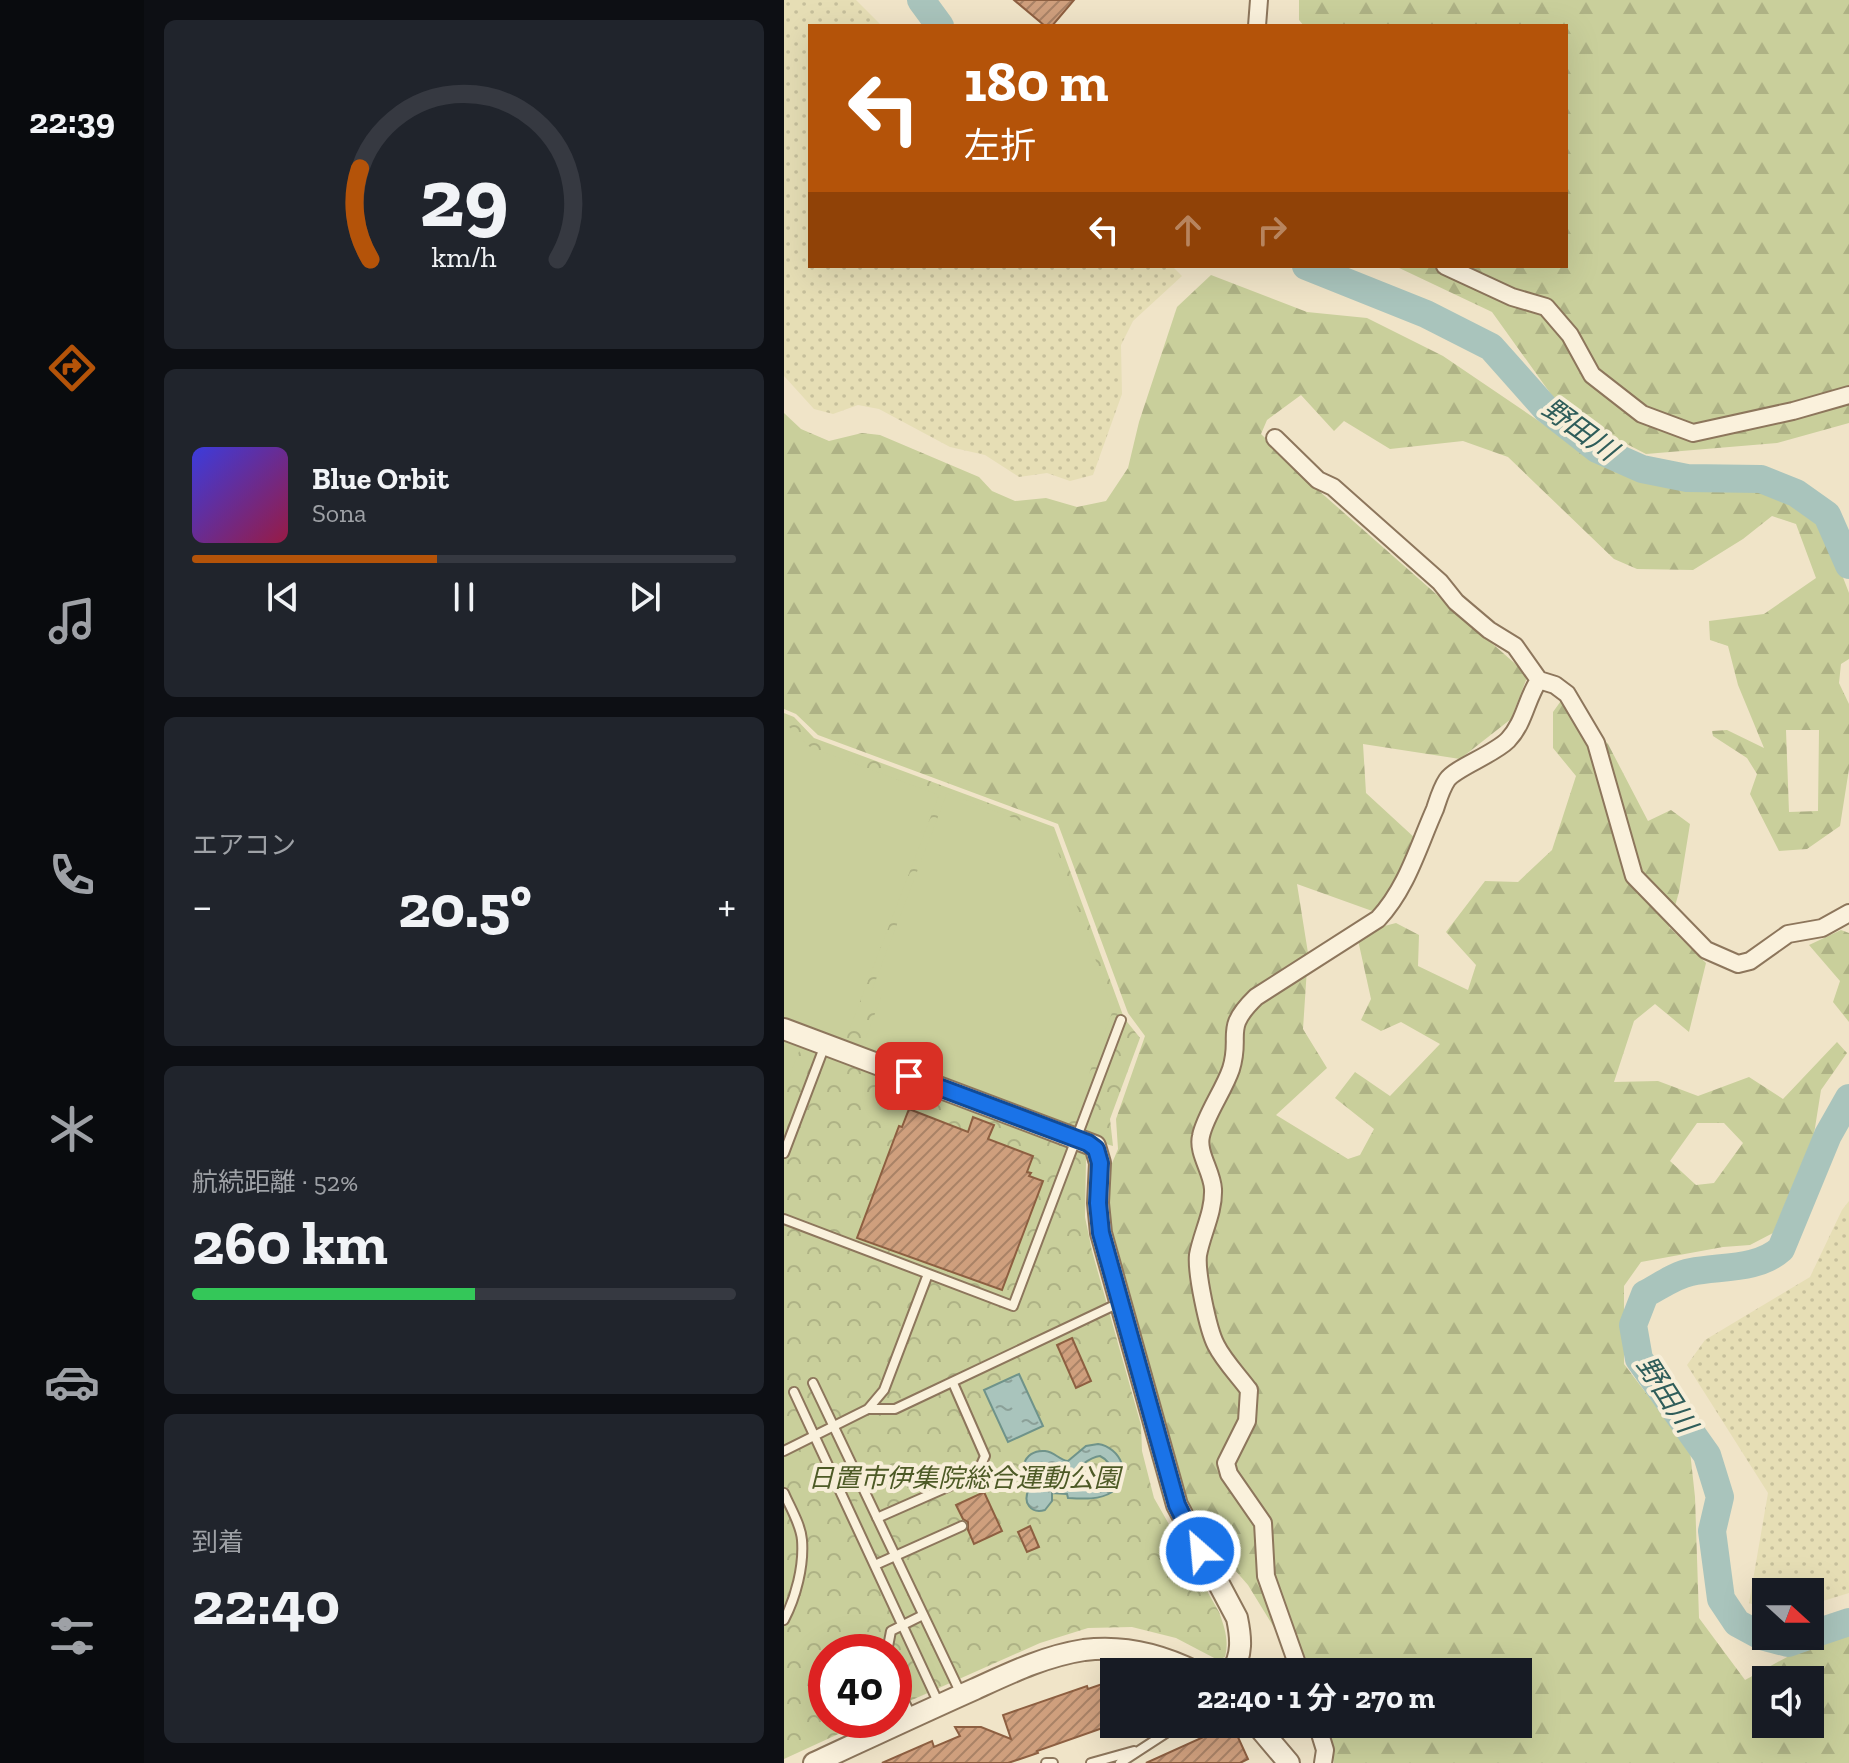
<!DOCTYPE html>
<html lang="ja">
<meta charset="utf-8">
<style>
body{margin:0;font-family:"Zilla Slab","Noto Sans JP",serif;background:#20242c;color:#f1f3f6;height:100vh;display:flex;flex-direction:column;font-size:30px;white-space:nowrap}
*{box-sizing:border-box;margin:0}
p{font-size:26px;color:#9ea1a6}
.icon{flex:none;width:44px;height:44px;fill:none;stroke:currentColor;stroke-width:2;stroke-linecap:round;stroke-linejoin:round}
.map{position:relative;flex:1;overflow:hidden}
.side{display:flex;flex-direction:column;gap:20px;padding:20px;background:#0d0f14;width:640px}
.side>*{flex:none}
.guide{position:absolute;left:24px;top:24px;width:760px;height:244px;border-radius:0px;box-shadow:0 8px 32px #0002;background:#b45309;color:#fff;overflow:hidden}
.needle{width:52px;rotate:111deg}
.controls{position:absolute;left:968px;top:1578px;display:grid;gap:16px}
.controls a{display:grid;place-items:center;width:72px;height:72px;border-radius:0px;background:#171b24;box-shadow:0 8px 32px #0002;font-size:40px}
.speed{position:absolute;left:24px;top:1634px;display:flex;gap:16px;font-size:40px;font-weight:700;text-align:center}
.speed>*{display:grid;place-content:center;width:104px;height:104px;border-radius:50%;background:#171b24;box-shadow:0 8px 32px #0002;line-height:1}
.speed .limit{border:12px solid #d22;background:#fff;color:#111}
.pin{position:absolute;display:grid;place-items:center;width:68px;height:68px;color:#fff;margin:-34px;border-radius:16px;box-shadow:0 4px 12px #0006}
.me{position:absolute;width:88px;margin:-44px;rotate:333deg;stroke-linejoin:round;filter:drop-shadow(0 0 6px #0008)}
.turn{display:flex;align-items:center;gap:28px;height:168px;padding:0 24px;font-size:36px}
.turn .icon{width:104px;height:104px;stroke-width:2.5}
.turn b{display:block;font-size:56px;line-height:68px}
.lanes{display:flex;align-items:center;height:76px;padding:0 24px;background:#0003;justify-content:center;gap:40px;direction:ltr}
.lanes .off{opacity:.35}
.big{font-size:60px;font-weight:700;line-height:1.1}
.side .widget{flex:1;display:flex;flex-direction:column;justify-content:center;gap:12px;min-width:0;padding:0 28px;border-radius:12px;background:#20242c}
.side .dial{align-items:center;gap:0}
.dial svg{height:208px;overflow:visible;fill:none;stroke:#363941;stroke-width:7;stroke-linecap:round;text-anchor:middle}
.dial text{fill:#f1f3f6;stroke:none}
.song{display:flex;align-items:center;gap:24px}
.cover{width:96px;height:96px;border-radius:12px;background:linear-gradient(135deg,hsl(240 70% 55%),hsl(340 70% 35%))}
.played{height:8px;border-radius:4px;background:linear-gradient(90deg,#b45309 45%,#363941 45%)}
.keys{display:flex;justify-content:space-around;direction:ltr}
.heat{display:flex;justify-content:space-between;align-items:center;font-size:44px;direction:ltr}
.charge{height:12px;border-radius:6px;background:linear-gradient(90deg,#34c759 52%,#363941 0)}
.trip{position:absolute;left:316px;top:1658px;width:432px;height:80px;border-radius:0px;background:#171b24;box-shadow:0 8px 32px #0002;font-weight:700;line-height:80px;text-align:center}
main{display:flex;flex:1;min-height:0}
.tabs{display:flex;flex-direction:column;width:144px;justify-content:space-around;align-items:center;background:#090b0e;color:#9ea1a6}
.tabs .icon{width:56px;height:56px}
.tabs .on{color:#b45309}
.tabs b{font-size:36px;color:#f1f3f6}
.map>svg:first-child{display:block}
</style>
<main>
<nav class="tabs">
<b>22:39</b>
<svg class="icon on" aria-label="directions" viewBox="0 0 24 24"><path d="M12 3l9 9-9 9-9-9zM9 14v-3h6M13 9l2 2-2 2"/></svg>
<svg class="icon" aria-label="music" viewBox="0 0 24 24"><path d="M9 18V5l10-2v13"/><circle cx="6" cy="18" r="3"/><circle cx="16" cy="16" r="3"/></svg>
<svg class="icon" aria-label="phone" viewBox="0 0 24 24"><path d="M5 4h4l2 5-3 2q2 4 5 5l2-3 5 2v4C11 20 4 13 5 4z"/></svg>
<svg class="icon" aria-label="climate" viewBox="0 0 24 24"><path d="M12 3v18M4 7l16 10M4 17L20 7"/></svg>
<svg class="icon" aria-label="car" viewBox="0 0 24 24"><path d="M5 17H2v-5l4-1 3-4h7l3 4 3 1v5h-3M9 17h6M6 11h13"/><circle cx="7" cy="17" r="2"/><circle cx="17" cy="17" r="2"/></svg>
<svg class="icon" aria-label="filters" viewBox="0 0 24 24"><path d="M4 7h16M4 17h16"/><circle cx="9" cy="7" r="2"/><circle cx="15" cy="17" r="2"/></svg>
</nav>
<section class="side">
<div class="widget dial"><svg viewBox="0 0 100 80">
<path d="M14 69A42 42 0 1 1 86 69"/>
<path d="M14 69A42 42 0 0 1 10 34" stroke="#b45309"/>
<text x="50" y="56" font-size="32" font-weight="700">29</text>
<text x="50" y="72" font-size="11">km/h</text>
</svg></div>
<div class="widget">
<div class="song"><i class="cover"></i><div><b>Blue Orbit</b><p>Sona</p></div></div>
<div class="played"></div>
<div class="keys"><svg class="icon" aria-label="previous" viewBox="0 0 24 24"><path d="M18 5L8 12l10 7zM5 5v14"/></svg><svg class="icon" aria-label="pause" viewBox="0 0 24 24"><path d="M8 5v14M16 5v14"/></svg><svg class="icon" aria-label="next" viewBox="0 0 24 24"><path d="M6 5l10 7-10 7zM19 5v14"/></svg></div>
</div>
<div class="widget"><p>エアコン</p>
<div class="heat"><a>−</a><b class="big">20.5°</b><a>+</a></div>
</div>
<div class="widget"><p>航続距離 · 52%</p><b class="big">260 km</b><div class="charge"></div></div>
<div class="widget"><p>到着</p><b class="big">22:40</b></div>
</section>
<div class="map">
<svg width="1065" height="1763" viewBox="0 0 1065 1763">
<defs>
<pattern id="farmland-dots" width="8" height="8" patternUnits="userSpaceOnUse" patternTransform="scale(2)"><rect width="8" height="8" fill="#e6deb5"/><path d="M2 2h.1M6 6h.1" fill="none" stroke="#c6bf9b" stroke-width="1.8" stroke-linecap="round"/></pattern>
<pattern id="forest-firs" width="22" height="20" patternUnits="userSpaceOnUse" patternTransform="scale(2)"><rect width="22" height="20" fill="#c9cf9b"/><path d="M5 1l3.5 6h-7zM16 11l3.5 6h-7z" fill="#aeb285"/></pattern>
<pattern id="park-crowns" width="20" height="18" patternUnits="userSpaceOnUse" patternTransform="scale(2)"><rect width="20" height="18" fill="#c9cf9b"/><path d="M2 6a3 3 0 1 1 6 0M12 15a3 3 0 1 1 6 0" fill="none" stroke="#aeb285"/></pattern>
<pattern id="water-ripples" width="26" height="14" patternUnits="userSpaceOnUse" patternTransform="scale(2)"><rect width="26" height="14" fill="#a9c4bc"/><path d="M2 4q2-2 4 0t4 0M15 11q2-2 4 0t4 0" fill="none" stroke="#8ba098"/></pattern>
<pattern id="building-hatch" width="6" height="6" patternUnits="userSpaceOnUse" patternTransform="scale(2)"><rect width="6" height="6" fill="#cf9f7d"/><path d="M-1 1l2-2M0 6l6-6M5 7l2-2" fill="none" stroke="#a98266"/></pattern>
</defs>
<rect width="100%" height="100%" fill="#f0e4c8"/>
<path fill="url(#farmland-dots)" d="M0 0H72L98 26H26V266H388L398 276 349 321 337 345 338 394 309 475 286 481 263 473 235 477 201 455 166 447 95 409 74 405 49 414 30 409 0 376Z
M1065 1201V1593L1026 1605V1592H982V1610L965 1603 984 1493 903 1365 921 1340 1026 1277 1058 1210Z"/>
<path fill="url(#forest-firs)" fill-rule="evenodd" d="M515 0H1065V423L993 443 862 454 779 411 708 312 611 266H782V26H520L515 20Z
M427 275 523 312 583 318 659 356 771 432 856 481 976 488 1037 520 1065 593V659L1057 664 1055 683 1065 704V769L1056 826 1023 849 995 851 966 794 973 774 963 758 929 736 928 731 943 730 980 748 954 685 944 646 926 640 925 621 980 614 1032 578 1012 524 988 516 959 539 909 570 853 569 830 559 724 457 679 441 606 449 560 421 550 431 517 395 483 420 477 434 534 490 744 675 727 719 676 759 579 744 582 793 632 839 611 885 591 912 513 884 524 953 519 1029 543 1068 492 1115 564 1159 576 1155 590 1129 551 1098 571 1072 606 1096 656 1044 617 1022 597 1031 577 1020 587 999 574 940 585 930 612 923 635 935 634 966 684 990 692 965 662 932 701 881 734 882 768 850 792 776 769 748V712L779 698 824 744 864 821 887 810 906 824 895 892 885 927 922 963 905 1032 871 1004 850 1021 830 1082 874 1081 914 1096 965 1077 999 1099 1053 1042 1063 1053 1037 1090 1030 1134 989 1233 966 1245 939 1247 857 1262 840 1286V1364L906 1451 911 1497 915 1618 961 1680 1047 1633 1065 1626V1763H550L542 1724H734V1672H526L514 1639 494 1634 464 1585 407 1520 325 1224 326 1168 334 1149 332 1119 361 1036 344 1013 274 824 34 735 12 714 0 709V413L17 429 45 441 78 433 96 435 195 477 208 491 231 501 262 498 293 507 322 501 344 468 355 422 393 307ZM1002 730H1035L1034 811 1005 812ZM913 1123H940L959 1143 930 1183 912 1185 886 1161ZM982 1680H1026V1724H982Z
M1057 930 1065 933V1022L1049 1002 1056 981 1025 945Z"/>
<path fill="url(#park-crowns)" d="M0 713 10 717 30 738 270 827 340 1018 356 1038 326 1119 329 1146 322 1144 302 1159 301 1217 308 1251 357 1425 358 1451 370 1498 435 1612C441 1628 445 1641 441 1657L434 1660 392 1638 348 1627 304 1628 256 1643 110 1708V1652H42V1720H85L0 1759Z"/>
<path fill="#c9cf9b" d="M0 722 26 747 155 795 64 1033 53 1039 0 1019Z
M163 793 267 832 329 1010 288 1119 272 1120 82 1048 81 1040 98 995 88 990Z
M0 1040 17 1046 0 1092Z
M45 1439 50 1441 65 1472 62 1478H55L40 1446Z
M74 1500 80 1503 95 1536V1540L91 1543 84 1541 69 1507Z
M104 1564 110 1567 125 1600V1604L121 1607 114 1604 100 1572V1565Z
M134 1628 140 1630 155 1664 153 1671 145 1669 130 1636V1631Z"/>
<path fill="url(#water-ripples)" stroke="#6f938a" stroke-width="2" fill-rule="evenodd" d="M235 1374 259 1426 224 1442 200 1390Z
M314 1444C336 1447 350 1476 328 1492 316 1500 299 1499 284 1498L283 1494 268 1493V1501L261 1510C247 1514 238 1503 245 1489 233 1475 238 1449 261 1451 271 1452 275 1460 284 1461L302 1446ZM316 1456C330 1463 330 1478 316 1486L257 1484C249 1482 246 1476 249 1467 262 1456 265 1470 279 1472 294 1474 301 1457 316 1456Z
M249 1473a10 10 0 1 1 20 0a10 10 0 1 1-20 0Z"/>
<g fill="none" stroke-linecap="round" stroke-linejoin="round">
<path stroke="#a9c4bc" stroke-width="28" d="M137 0 156 26
M522 266 642 314 707 347 762 409 813 449 858 469 903 478 977 479 1012 493 1043 515 1065 565
M1026 1635 1065 1622
M1024 1636 1004 1643 977 1636 953 1623 937 1599 928 1531 936 1497 923 1455 855 1359 849 1325 861 1294C875 1287 891 1275 907 1272 936 1266 974 1270 997 1249L1044 1135 1065 1098"/>
</g>
<path fill="url(#building-hatch)" stroke="#8d5f41" stroke-width="2" d="M230 0H290L268 26H261Z
M125 1109 184 1132 189 1117 210 1125 204 1139 249 1156 243 1172 247 1173 245 1176 259 1181 218 1290 73 1238 115 1126 118 1127Z
M288 1338 307 1381 292 1388 273 1345Z
M200 1492 218 1531 190 1544 184 1530V1522L179 1519 172 1505Z
M246 1526 255 1547 243 1552 234 1532Z
M330 1680V1724L253 1751 254 1753 224 1763H98L148 1741 150 1747 176 1736 171 1727H197L227 1739 219 1715 303 1686 304 1689Z
M448 1724 464 1759 456 1763H362Z"/>
<g fill="none" stroke-linecap="round" stroke-linejoin="round">
<defs>
<path id="service" d="M0 1153 41 1045
M0 1219 229 1306 337 1020
M29 1383 177 1694
M10 1392 155 1704
M84 1409H111L335 1303
M0 1451 84 1409 100 1390 144 1274
M0 1493C6 1507 17 1525 18 1540 20 1566 12 1597 0 1620
M93 1518 193 1474 201 1456 169 1383
M91 1565 178 1526
M103 1652 107 1631 139 1615
M110 1681 128 1717
M262 1763H269
M307 1763 350 1751
M336 1763 396 1724"/>
<path id="minor" d="M473 26 475 0
M661 266 728 297 762 307 786 335 808 375 858 414 909 433 1009 411 1065 395
M491 438 534 480 549 487 656 582 672 602 705 630 731 646 755 680
M516 1672 482 1576 479 1523 445 1474 442 1463 463 1421 465 1390C454 1375 440 1361 432 1345 424 1330 412 1272 414 1255 418 1233 430 1212 429 1189 428 1171 413 1153 417 1136 421 1116 440 1090 447 1069 458 1034 438 1030 472 997L594 919C623 888 634 847 651 809 654 800 657 789 663 780 671 768 709 755 724 740 741 722 742 699 755 680L771 685 783 694 812 743 850 876 922 950 954 964 966 961 1004 934 1038 928 1065 913
M533 1724 541 1750 539 1763"/>
<path id="tertiary" d="M0 1029 311 1146 316 1163 314 1203 317 1233 393 1505 453 1618C457 1637 459 1656 447 1672
M472 1724 505 1763
M30 1763C84 1738 137 1713 191 1689 226 1673 261 1656 300 1650 339 1645 378 1655 412 1672"/>
</defs>
<use href="#service" stroke="#8d765c" stroke-width="12"/>
<use href="#minor" stroke="#8d765c" stroke-width="20"/>
<use href="#tertiary" stroke="#8d765c" stroke-width="24"/>
<use href="#service" stroke="#faf1dc" stroke-width="8"/>
<use href="#minor" stroke="#faf1dc" stroke-width="16"/>
<use href="#tertiary" stroke="#faf1dc" stroke-width="20"/>
</g>
<g fill="none" stroke-linecap="round" stroke-linejoin="round">
<defs>
<path id="route" d="M125 1076 304 1143 312 1149 316 1163 314 1203 317 1233 393 1505 416 1551"/>
</defs>
<use href="#route" stroke="#114b97" stroke-width="20"/>
<use href="#route" stroke="#1a73e8" stroke-width="14"/>
</g>
<g text-anchor="middle" stroke-width="8" stroke-linejoin="round" paint-order="stroke">
<g font-size="26" font-style="italic" fill="#4d5a26" stroke="#f7eed8">
<text x="180" y="1487">日置市伊集院総合運動公園</text>
</g>
<g font-size="28" font-style="italic" fill="#2f5d5a" stroke="#f7eed8">
<text transform="translate(796 429) rotate(36)" y="10">野田川</text>
<text transform="translate(883 1394) rotate(57)" y="10">野田川</text>
</g>
</g>
</svg>
<div class="controls">
<a><svg class="needle" viewBox="-14 -14 28 28"><path d="M0-13l5 13h-10z" fill="#e53935"/><path d="M0 13l5-13h-10z" fill="#9ea1a6"/></svg></a>
<a><svg class="icon" aria-label="sound" viewBox="0 0 24 24"><path d="M4 9h4l5-4v14l-5-4H4zM17 9q2 3 0 6"/></svg></a>
</div>
<div class="speed"><div class="limit">40</div></div>
<div class="pin" style="left:125px;top:1076px;background:#d93025"><svg class="icon" aria-label="arrive" viewBox="0 0 24 24"><path d="M6 21V4h12l-3 4 3 4H6"/></svg></div>
<svg class="me" style="left:416px;top:1551px" viewBox="-20 -20 40 40"><circle r="17" fill="#1a73e8" stroke="#fff" stroke-width="3"/><path d="M0-11L8 9 0 5-8 9z" fill="#fff"/></svg>
<div class="trip">22:40 · 1 分 · 270 m</div>
<div class="guide">
<div class="turn"><svg class="icon" aria-label="left" viewBox="0 0 24 24"><path d="M17 20v-9H6M10 6l-5 5 5 5"/></svg><div><b>180 m</b>左折</div></div>
<div class="lanes"><svg class="icon" aria-label="left" viewBox="0 0 24 24"><path d="M17 20v-9H6M10 6l-5 5 5 5"/></svg><svg class="icon off" aria-label="ahead" viewBox="0 0 24 24"><path d="M12 20V5M6 11l6-6 6 6"/></svg><svg class="icon off" aria-label="right" viewBox="0 0 24 24"><path d="M7 20v-9h11M14 6l5 5-5 5"/></svg></div>
</div>
</div>
</main>
